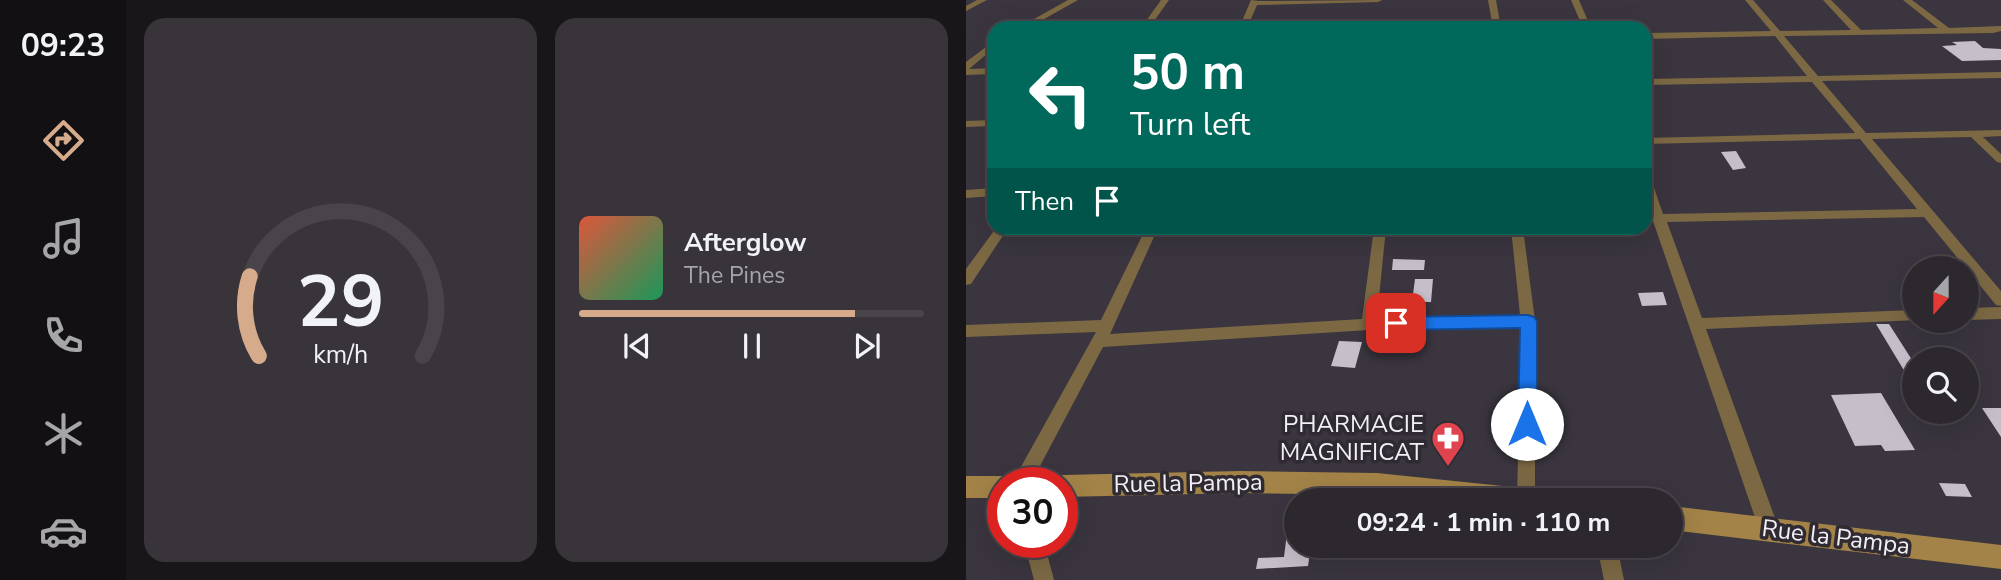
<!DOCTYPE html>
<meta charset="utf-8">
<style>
body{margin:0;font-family:"Nunito Sans",sans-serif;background:#38343a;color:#f1f3f6;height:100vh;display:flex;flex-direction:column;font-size:26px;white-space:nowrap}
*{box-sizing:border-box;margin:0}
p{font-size:23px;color:#a6a6aa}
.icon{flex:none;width:38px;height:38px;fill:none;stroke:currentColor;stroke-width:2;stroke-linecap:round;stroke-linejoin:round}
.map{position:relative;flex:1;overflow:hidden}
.drawer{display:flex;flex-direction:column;gap:18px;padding:18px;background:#181619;width:840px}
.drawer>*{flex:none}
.guide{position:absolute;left:21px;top:21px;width:665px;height:214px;border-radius:21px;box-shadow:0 7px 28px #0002,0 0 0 2px #48444a;background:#00695c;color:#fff;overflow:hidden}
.needle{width:46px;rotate:201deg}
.controls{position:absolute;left:936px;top:256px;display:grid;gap:14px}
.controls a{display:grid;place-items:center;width:77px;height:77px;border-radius:50%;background:#2c282e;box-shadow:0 7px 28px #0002,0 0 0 2px #48444a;font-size:35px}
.speed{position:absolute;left:21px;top:467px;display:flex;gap:14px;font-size:35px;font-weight:700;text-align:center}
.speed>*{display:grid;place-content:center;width:91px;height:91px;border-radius:50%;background:#2c282e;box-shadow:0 7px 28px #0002,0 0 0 2px #48444a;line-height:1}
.speed .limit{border:10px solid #d22;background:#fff;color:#111}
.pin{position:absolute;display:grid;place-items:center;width:60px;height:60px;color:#fff;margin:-30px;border-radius:14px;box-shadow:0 4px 10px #0006}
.me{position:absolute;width:77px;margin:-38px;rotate:0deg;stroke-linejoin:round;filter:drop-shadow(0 0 5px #0008)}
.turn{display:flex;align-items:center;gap:24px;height:147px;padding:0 28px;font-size:32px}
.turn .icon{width:91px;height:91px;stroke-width:2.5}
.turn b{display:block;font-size:49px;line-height:60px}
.then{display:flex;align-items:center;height:66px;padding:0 28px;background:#0003;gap:14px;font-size:26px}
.drawer .tile{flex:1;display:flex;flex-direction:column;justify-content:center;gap:10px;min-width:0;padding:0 24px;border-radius:21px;background:#38343a}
.drawer .dial{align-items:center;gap:0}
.dial svg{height:182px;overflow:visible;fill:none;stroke:#48444a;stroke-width:7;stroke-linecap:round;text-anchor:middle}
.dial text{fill:#f1f3f6;stroke:none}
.song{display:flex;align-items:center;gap:21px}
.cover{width:84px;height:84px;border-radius:10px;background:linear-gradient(135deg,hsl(10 70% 55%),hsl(150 70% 35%))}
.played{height:7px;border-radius:4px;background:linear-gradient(90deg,#d6ab8b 80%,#48444a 80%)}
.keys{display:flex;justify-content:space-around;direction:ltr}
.drawer .tiles{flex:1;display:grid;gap:18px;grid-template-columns:repeat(2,1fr)}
.trip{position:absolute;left:318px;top:488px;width:399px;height:70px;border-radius:35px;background:#2c282e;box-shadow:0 7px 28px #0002,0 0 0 2px #48444a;font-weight:700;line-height:70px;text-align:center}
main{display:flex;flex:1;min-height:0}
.menu{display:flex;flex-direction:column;width:126px;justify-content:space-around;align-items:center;background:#121012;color:#a6a6aa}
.menu .icon{width:49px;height:49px}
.menu .on{color:#d6ab8b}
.menu b{font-size:32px;color:#f1f3f6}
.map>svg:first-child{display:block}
</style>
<main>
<nav class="menu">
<b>09:23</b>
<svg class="icon on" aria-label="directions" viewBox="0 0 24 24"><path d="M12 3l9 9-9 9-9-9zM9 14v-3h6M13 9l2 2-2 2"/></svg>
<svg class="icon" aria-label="music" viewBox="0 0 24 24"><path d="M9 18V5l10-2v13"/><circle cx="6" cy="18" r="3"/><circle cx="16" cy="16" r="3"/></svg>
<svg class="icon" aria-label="phone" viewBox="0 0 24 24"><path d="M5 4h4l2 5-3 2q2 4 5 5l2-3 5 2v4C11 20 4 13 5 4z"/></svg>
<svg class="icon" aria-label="climate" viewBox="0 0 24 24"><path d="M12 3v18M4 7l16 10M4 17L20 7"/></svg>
<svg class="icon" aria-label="car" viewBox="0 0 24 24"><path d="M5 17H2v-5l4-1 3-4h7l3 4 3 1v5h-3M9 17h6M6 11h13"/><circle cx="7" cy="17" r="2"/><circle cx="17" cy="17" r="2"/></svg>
</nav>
<section class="drawer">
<div class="tiles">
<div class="tile dial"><svg viewBox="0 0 100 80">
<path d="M14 69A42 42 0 1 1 86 69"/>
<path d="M14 69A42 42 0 0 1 10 34" stroke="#d6ab8b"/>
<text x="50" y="56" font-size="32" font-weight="700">29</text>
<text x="50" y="72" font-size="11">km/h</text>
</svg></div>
<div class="tile">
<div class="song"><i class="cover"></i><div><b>Afterglow</b><p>The Pines</p></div></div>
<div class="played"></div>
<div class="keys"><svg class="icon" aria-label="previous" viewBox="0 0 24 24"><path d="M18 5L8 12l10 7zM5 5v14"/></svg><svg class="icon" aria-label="pause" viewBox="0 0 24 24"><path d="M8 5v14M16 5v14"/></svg><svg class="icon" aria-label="next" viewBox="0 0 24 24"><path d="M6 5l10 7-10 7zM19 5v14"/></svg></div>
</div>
</div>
</section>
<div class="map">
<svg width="1035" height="580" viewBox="0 0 1035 580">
<rect width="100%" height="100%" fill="#3a353e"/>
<path fill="#c5bfc9" d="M1009 41 1017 48 1035 49V60L996 61 976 46 991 45 986 42Z
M770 151 780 168 767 170 755 152Z
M427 259 459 260 458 270H426Z
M449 279H467L465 302H446Z
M697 292 701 305 676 306 672 293Z
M910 324H923L948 363V387Z
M373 341 396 342 389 368 365 366Z
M915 393 949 450 919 451 915 445 889 446 865 395Z
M1016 408H1035V437Z
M973 483 999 484 1006 497 980 496Z
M324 508H331V546H345L342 566 290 569 292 558 318 557Z"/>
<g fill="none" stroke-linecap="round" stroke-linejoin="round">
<path fill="#7c6944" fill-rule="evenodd" d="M11 0H21L0 11V6Z
M102 0H112L62 28H52Z
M195 0H203L183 28H175Z
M285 0 293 1 416 0 412 2 291 5 281 28H273Z
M522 0H530L535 28H527Z
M605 0H613L625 28H617Z
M779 0H787L814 31 885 30 857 0H865L895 30 972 28 937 0H946L983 28 1035 26V31L1027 33 818 36 852 76 1035 72V78L856 81 900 133 1035 130V136L1017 137 1035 154V163L1031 162 1005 137 906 139 1035 291V306L1030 305 958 217 701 222 736 318 948 310V320H953L740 329 813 529 810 536 803 539 796 536 793 529 686 218 679 196V175L685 179 697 214 951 209 894 139 679 144V138L889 133 846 82 679 85V79L841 76 809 36 679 39V33L805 31Z
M418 26H434L438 28H417Z
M28 41V48L3 69 28 68V74L0 75V62Z
M28 120V126L0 127V121Z
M28 188V196L0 198V190Z
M30 228H42L5 284 0 285V269Z
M180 228H192L144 334 396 319 408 228H420L411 318 554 315 545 228H557L569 321V500H551L555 327 403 330 137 347 65 483H46L130 332 0 337V325L135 320Z
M1035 307V319L1001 320V308Z
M58 542H78L88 580H68Z
M631 546H651L658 580H638Z"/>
<path fill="#a38347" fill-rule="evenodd" d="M274 471 411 473 556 488 564 492 568 500H458L411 495 274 493 96 497V483H86L88 478 96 475Z
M0 476H37L45 479 47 483H37V498H0Z
M705 506 1035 545V569L705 530Z"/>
</g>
<path fill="#1a73e8" stroke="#114b97" stroke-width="2" d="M562 315 568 317 571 321V424L568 430 561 432 554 430 552 424 554 328 430 330 424 328 422 323 424 319 430 317Z"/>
<defs>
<symbol id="pharmacy-pin" viewBox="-11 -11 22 30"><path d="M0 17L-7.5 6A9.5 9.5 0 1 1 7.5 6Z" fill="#e0444e" stroke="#302b33"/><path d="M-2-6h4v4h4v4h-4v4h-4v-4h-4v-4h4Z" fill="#fff"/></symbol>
</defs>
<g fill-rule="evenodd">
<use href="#pharmacy-pin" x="463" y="419" width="38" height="52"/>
</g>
<g text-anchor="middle" stroke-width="7" stroke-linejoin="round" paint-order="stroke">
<g font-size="24" fill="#f2eff5" stroke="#302b33" text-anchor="end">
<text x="458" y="432">PHARMACIE<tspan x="458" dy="28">MAGNIFICAT</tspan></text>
</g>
<g font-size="24" fill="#f2eff5" stroke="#302b33">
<text transform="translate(222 483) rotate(-1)" y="8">Rue la Pampa</text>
<text transform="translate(870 537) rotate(7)" y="8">Rue la Pampa</text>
</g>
</g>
</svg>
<div class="controls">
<a><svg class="needle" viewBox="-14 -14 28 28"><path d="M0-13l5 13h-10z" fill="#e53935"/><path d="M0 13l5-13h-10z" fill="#a6a6aa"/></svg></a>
<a><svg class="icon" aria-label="search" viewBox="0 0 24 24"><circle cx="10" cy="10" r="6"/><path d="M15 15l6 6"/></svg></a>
</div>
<div class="speed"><div class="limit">30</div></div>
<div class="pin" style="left:430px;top:323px;background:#d93025"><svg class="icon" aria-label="arrive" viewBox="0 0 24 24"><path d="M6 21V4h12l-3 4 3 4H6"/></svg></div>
<svg class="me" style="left:561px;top:424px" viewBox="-20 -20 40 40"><circle r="19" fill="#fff"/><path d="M0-13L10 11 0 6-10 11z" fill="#1a73e8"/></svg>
<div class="trip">09:24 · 1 min · 110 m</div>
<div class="guide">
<div class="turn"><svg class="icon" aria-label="left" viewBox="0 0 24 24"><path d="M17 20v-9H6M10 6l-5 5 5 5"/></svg><div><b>50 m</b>Turn left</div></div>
<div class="then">Then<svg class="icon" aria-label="arrive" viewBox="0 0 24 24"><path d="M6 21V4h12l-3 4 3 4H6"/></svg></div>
</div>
</div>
</main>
